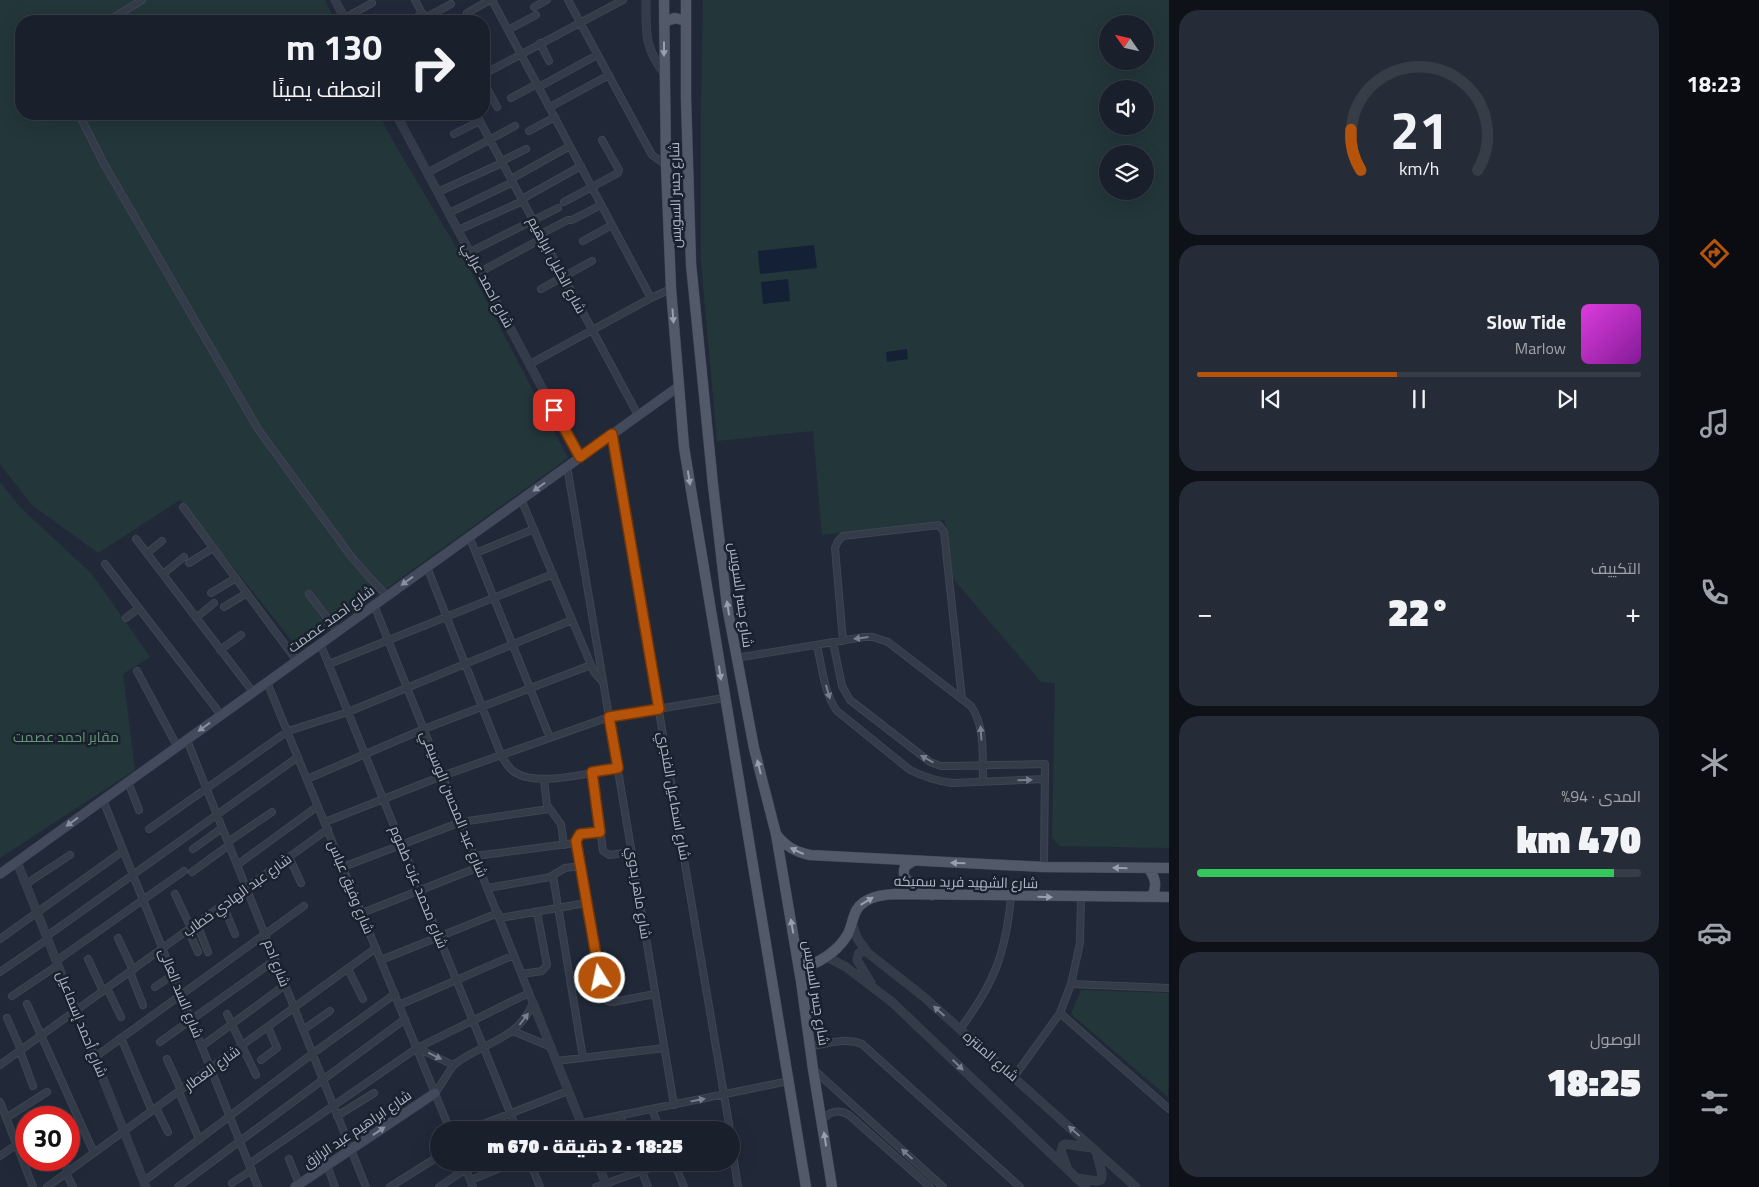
<!DOCTYPE html>
<html lang="ar">
<meta charset="utf-8">
<style>
body{margin:0;font-family:"Titillium Web",Cairo,sans-serif;background:#262c37;color:#f1f3f6;direction:rtl;height:100vh;display:flex;flex-direction:column;font-size:19px;white-space:nowrap}
*{box-sizing:border-box;margin:0}
p{font-size:16px;color:#9fa2a9}
.icon{flex:none;width:28px;height:28px;fill:none;stroke:currentColor;stroke-width:2;stroke-linecap:round;stroke-linejoin:round}
.map{position:relative;flex:1;overflow:hidden;direction:ltr}
.drawer{display:flex;flex-direction:column;gap:10px;padding:10px;background:#0e1118;width:500px}
.drawer>*{flex:none}
.banner{position:absolute;left:15px;top:15px;width:475px;height:105px;border-radius:20px;box-shadow:0 5px 20px #0002,0 0 0 1px #373d47;direction:rtl;background:#191f2b;color:#f1f3f6;overflow:hidden}
.needle{width:32px;rotate:304deg}
.tools{position:absolute;left:1099px;top:15px;display:grid;gap:10px}
.tools a{display:grid;place-items:center;width:55px;height:55px;border-radius:50%;background:#191f2b;box-shadow:0 5px 20px #0002,0 0 0 1px #373d47;font-size:25px}
.speed{position:absolute;left:15px;top:1106px;display:flex;gap:10px;font-size:25px;font-weight:700;text-align:center}
.speed>*{display:grid;place-content:center;width:65px;height:65px;border-radius:50%;background:#191f2b;box-shadow:0 5px 20px #0002,0 0 0 1px #373d47;line-height:1}
.speed .limit{border:8px solid #d22;background:#fff;color:#111}
.pin{position:absolute;display:grid;place-items:center;width:42px;height:42px;color:#fff;margin:-21px;border-radius:10px;box-shadow:0 2px 8px #0006}
.me{position:absolute;width:55px;margin:-28px;rotate:350deg;stroke-linejoin:round;filter:drop-shadow(0 0 4px #0008)}
.turn{display:flex;align-items:center;gap:18px;height:105px;padding:0 25px;font-size:22px}
.turn .icon{width:65px;height:65px;stroke-width:2.5}
.turn b{display:block;font-size:35px;line-height:42px}
.big{font-size:38px;font-weight:800;line-height:1.1}
.drawer .widget{flex:1;display:flex;flex-direction:column;justify-content:center;gap:8px;min-width:0;padding:0 18px;border-radius:20px;background:#262c37}
.drawer .dial{align-items:center;gap:0}
.dial svg{height:130px;overflow:visible;fill:none;stroke:#373d47;stroke-width:7;stroke-linecap:round;text-anchor:middle}
.dial text{fill:#f1f3f6;stroke:none}
.song{display:flex;align-items:center;gap:15px}
.cover{width:60px;height:60px;border-radius:8px;background:linear-gradient(135deg,hsl(300 70% 55%),hsl(290 70% 35%))}
.played{height:5px;border-radius:2px;background:linear-gradient(90deg,#b45309 45%,#373d47 45%)}
.keys{display:flex;justify-content:space-around;direction:ltr}
.heat{display:flex;justify-content:space-between;align-items:center;font-size:28px;direction:ltr}
.charge{height:8px;border-radius:4px;background:linear-gradient(90deg,#34c759 94%,#373d47 0)}
.trip{position:absolute;left:430px;top:1121px;width:310px;height:50px;border-radius:25px;background:#191f2b;box-shadow:0 5px 20px #0002,0 0 0 1px #373d47;font-weight:800;line-height:50px;text-align:center;direction:rtl}
main{display:flex;flex:1;min-height:0}
.menu{display:flex;flex-direction:column;width:90px;justify-content:space-around;align-items:center;background:#0a0c11;color:#9fa2a9}
.menu .icon{width:35px;height:35px}
.menu .active{color:#b45309}
.menu b{font-size:22px;color:#f1f3f6}
.map>svg:first-child{display:block}
</style>
<main>
<nav class="menu">
<b>18:23</b>
<svg class="icon active" aria-label="directions" viewBox="0 0 24 24"><path d="M12 3l9 9-9 9-9-9zM9 14v-3h6M13 9l2 2-2 2"/></svg>
<svg class="icon" aria-label="music" viewBox="0 0 24 24"><path d="M9 18V5l10-2v13"/><circle cx="6" cy="18" r="3"/><circle cx="16" cy="16" r="3"/></svg>
<svg class="icon" aria-label="phone" viewBox="0 0 24 24"><path d="M5 4h4l2 5-3 2q2 4 5 5l2-3 5 2v4C11 20 4 13 5 4z"/></svg>
<svg class="icon" aria-label="climate" viewBox="0 0 24 24"><path d="M12 3v18M4 7l16 10M4 17L20 7"/></svg>
<svg class="icon" aria-label="car" viewBox="0 0 24 24"><path d="M5 17H2v-5l4-1 3-4h7l3 4 3 1v5h-3M9 17h6M6 11h13"/><circle cx="7" cy="17" r="2"/><circle cx="17" cy="17" r="2"/></svg>
<svg class="icon" aria-label="filters" viewBox="0 0 24 24"><path d="M4 7h16M4 17h16"/><circle cx="9" cy="7" r="2"/><circle cx="15" cy="17" r="2"/></svg>
</nav>
<section class="drawer">
<div class="widget dial"><svg viewBox="0 0 100 80">
<path d="M14 69A42 42 0 1 1 86 69"/>
<path d="M14 69A42 42 0 0 1 8 44" stroke="#b45309"/>
<text x="50" y="56" font-size="32" font-weight="700">21</text>
<text x="50" y="72" font-size="11">km/h</text>
</svg></div>
<div class="widget">
<div class="song"><i class="cover"></i><div><b>Slow Tide</b><p>Marlow</p></div></div>
<div class="played"></div>
<div class="keys"><svg class="icon" aria-label="previous" viewBox="0 0 24 24"><path d="M18 5L8 12l10 7zM5 5v14"/></svg><svg class="icon" aria-label="pause" viewBox="0 0 24 24"><path d="M8 5v14M16 5v14"/></svg><svg class="icon" aria-label="next" viewBox="0 0 24 24"><path d="M6 5l10 7-10 7zM19 5v14"/></svg></div>
</div>
<div class="widget"><p>التكييف</p>
<div class="heat"><a>−</a><b class="big">22°</b><a>+</a></div>
</div>
<div class="widget"><p>المدى · 94%</p><b class="big">470 km</b><div class="charge"></div></div>
<div class="widget"><p>الوصول</p><b class="big">18:25</b></div>
</section>
<div class="map">
<svg width="1169" height="1187" viewBox="0 0 1169 1187">
<rect width="100%" height="100%" fill="#212939"/>
<path fill="#23363a" fill-rule="evenodd" d="M1 0H325L335 21H21V114H379L394 143 474 277 568 458 300 651 180 500 98 553 32 505 0 464V1Z
M703 0H1169V848L1059 846 1052 837 1055 683 1041 682 951 576 945 520 822 535 813 431 717 441 701 262V110ZM1108 24H1145V61H1108ZM1108 89H1145V126H1108ZM1108 154H1145V191H1108Z
M0 482 20 507 92 574 150 657 123 674 135 770 0 858Z
M1081 990 1169 993 1168 1097 1071 1014Z"/>
<path fill="#142036" d="M814 245 817 268 760 274 758 251Z
M788 279 790 301 763 304 761 282Z
M907 349 908 359 887 362 886 352Z"/>
<g fill="none" stroke-linecap="round" stroke-linejoin="round">
<defs>
<path id="minor" d="M415 0 426 21
M492 0 651 298
M568 0 652 155 666 165
M534 7 547 0
M467 13 490 0
M345 18 372 3
M425 18 451 4
M108 21 142 0
M409 21 423 14
M508 30 536 15
M540 43 549 61
M484 74 623 0
M484 82 497 107
M539 87 597 55
M511 98 537 84
M550 107 609 75
M79 114 104 164 258 429 350 555 368 576 387 596
M476 114 638 415
M399 120 410 114
M529 131 555 117
M454 134 480 121
M502 161 526 149
M427 173 515 126
M511 179 570 146
M438 192 502 163
M522 199 581 166
M564 202 618 173 619 170 602 140
M449 213 513 182
M458 230 523 201
M541 234 568 220H572L601 205
M583 241 612 225
M470 252 558 208
M480 272 543 238
M541 289 592 261
M530 364 651 298 671 289
M612 434 730 1130
M567 466 674 1105
M521 499 594 672 603 682
M183 507 297 661
M469 536 550 738
M136 539 253 692
M147 553 162 541
M476 553 534 529
M189 563 213 548
M105 564 221 715
M427 567 501 755C505 762 509 769 516 773 539 787 592 772 618 768
M163 574 184 557
M211 593 236 578
M309 594 337 631
M374 605 533 1003C518 1040 484 1042 455 1064 450 1068 441 1086 435 1093
M224 607 247 593
M126 618 139 608
M196 618 214 603
M843 641 835 548 838 541 843 536 939 525 944 532 962 699
M833 642 842 686 850 700 930 762 941 766H953L1045 764 1044 867
M320 643 517 1130
M817 645C822 667 824 693 837 711L910 770C924 777 936 781 952 783L1044 779
M220 650 241 635
M736 658 864 637H873L888 642 971 706C986 728 982 756 983 781
M329 664 553 574
M137 671 177 746
M267 682 450 1130
M187 740 366 1187
M592 772 603 851 609 855 632 852
M307 779 424 729 591 665
M544 780 547 805 561 824 564 845
M128 782 139 810
M103 800 258 1187
M325 822 442 776 609 717 724 698
M149 829 288 731 348 712 572 620
M600 832C590 833 577 831 575 843L604 996 608 1001 613 1002 655 994
M228 842 272 812
M193 849 222 828
M475 856 575 843
M289 857 301 883
M237 865 318 806
M343 867 461 822 549 809
M192 872 229 845
M553 876 583 1058
M26 884 70 855
M488 888 550 877 565 868 580 866
M175 894 191 928
M223 905 235 934
M362 913 479 867
M500 918 586 903
M197 924 208 952
M188 930 198 952
M47 936 298 757
M118 938 133 970
M0 939 123 851
M88 959 103 991
M381 960 498 913
M56 961 184 871
M348 969 363 999
M0 972 48 939
M130 972 143 1005
M522 974 542 971 547 965 537 912
M1071 984 1169 988
M155 987 173 975
M107 988 121 1017
M12 996 58 965
M27 1004 94 1153
M399 1005 514 955
M1060 1013 1169 1109
M227 1014 256 1075
M7 1018 21 1050
M960 1029C994 984 1006 953 1011 896
M303 1030 330 1011
M513 1031 551 1047
M121 1038 152 1111
M160 1042 275 960
M202 1046 285 985
M811 1046C828 1044 846 1037 862 1044L1020 1187
M417 1048 453 1065
M20 1051 33 1086
M95 1057 304 906
M167 1059 181 1090
M261 1060 277 1048 268 1027
M557 1061 664 1048
M0 1065 328 829
M813 1069 943 1187
M1014 1077 1060 1013 1071 984 1080 943 1081 897
M179 1092 199 1139
M0 1102 33 1187
M156 1108 168 1132
M652 1109 660 1130
M620 1115 625 1130
M337 1116 374 1093
M6 1118 47 1092
M822 1121C829 1111 839 1109 849 1115L930 1187
M582 1123 789 1081
M468 1130 568 1091
M731 1141 738 1187
M0 1156 26 1138
M289 1159 299 1184
M63 1160 68 1172
M463 1162 473 1187
M530 1162 540 1187
M638 1162 648 1187
M674 1162 684 1187
M249 1164 417 1048 529 993
M327 1165 335 1187
M66 1173 73 1187
M471 1180 515 1162
M144 1181 312 1054 395 994
M232 1183 252 1170
M47 1187 376 948
M178 1187 405 1019
M390 1187 439 1156
M439 1187 466 1169
M596 1187 667 1162"/>
<path id="tertiary" d="M335 0 346 21
M646 0C646 31 644 47 664 73
M396 114 579 457
M17 862 146 1187
M852 923 857 938 868 953 924 997 1136 1187
M866 950 859 953 857 960 871 983
M827 957 846 967 892 1002 1086 1187
M533 1003 584 1130
M597 1162 607 1187
M1068 1170 1061 1151 1063 1145 1066 1144 1092 1148
M1076 1178 1097 1181 1101 1180 1102 1174 1096 1151"/>
<path id="secondary" d="M0 874 678 387
M295 1187 435 1093"/>
<path id="primary" d="M664 0 666 165 671 289 684 447 806 1187
M686 0V98L691 264 713 485 727 606 754 748 776 834 801 981 813 1069 832 1187
M664 22 675 18 686 21
M776 834C785 846 795 852 810 855L1044 867 1169 868
M913 861 905 866C900 883 912 881 922 886 926 888 929 891 932 895
M1149 869C1156 879 1157 886 1152 897
M799 970C818 963 835 954 846 937 851 930 851 924 854 916 859 898 879 895 895 894L1169 897"/>
</defs>
<use href="#minor" stroke="#3e4553" stroke-width="8"/>
<use href="#tertiary" stroke="#3e4553" stroke-width="9"/>
<use href="#secondary" stroke="#3e4553" stroke-width="10"/>
<use href="#primary" stroke="#3e4553" stroke-width="11"/>
<use href="#minor" stroke="#343b49" stroke-width="6"/>
<use href="#tertiary" stroke="#343b49" stroke-width="8"/>
<use href="#secondary" stroke="#424a5c" stroke-width="9"/>
<use href="#primary" stroke="#525a69" stroke-width="10"/>
</g>
<defs><path id="oneway-solid" d="M-6-.8H1V-3.2L6.5 0L1 3.2V.8H-6Z" transform="scale(1.25)"/></defs>
<g fill="#989faf">
<use href="#oneway-solid" transform="translate(664 49) rotate(90)"/>
<use href="#oneway-solid" transform="translate(673 316) rotate(86)"/>
<use href="#oneway-solid" transform="translate(689 478) rotate(81)"/>
<use href="#oneway-solid" transform="translate(728 608) rotate(-99)"/>
<use href="#oneway-solid" transform="translate(720 673) rotate(81)"/>
<use href="#oneway-solid" transform="translate(759 767) rotate(-104)"/>
<use href="#oneway-solid" transform="translate(797 851) rotate(-155)"/>
<use href="#oneway-solid" transform="translate(958 863) rotate(-178)"/>
<use href="#oneway-solid" transform="translate(1120 868) rotate(-179)"/>
<use href="#oneway-solid" transform="translate(1045 897) rotate(1)"/>
<use href="#oneway-solid" transform="translate(867 901) rotate(-31)"/>
<use href="#oneway-solid" transform="translate(792 926) rotate(-100)"/>
<use href="#oneway-solid" transform="translate(825 1139) rotate(-99)"/>
</g>
<g fill="#8990a1">
<use href="#oneway-solid" transform="translate(539 487) rotate(144)"/>
<use href="#oneway-solid" transform="translate(407 581) rotate(144)"/>
<use href="#oneway-solid" transform="translate(204 727) rotate(144)"/>
<use href="#oneway-solid" transform="translate(72 822) rotate(144)"/>
<use href="#oneway-solid" transform="translate(379 1131) rotate(-34)"/>
</g>
<g fill="#787f8e">
<use href="#oneway-solid" transform="translate(861 638) rotate(173)"/>
<use href="#oneway-solid" transform="translate(828 692) rotate(74)"/>
<use href="#oneway-solid" transform="translate(981 733) rotate(-94)"/>
<use href="#oneway-solid" transform="translate(927 759) rotate(-151)"/>
<use href="#oneway-solid" transform="translate(1025 780) rotate(-2)"/>
<use href="#oneway-solid" transform="translate(939 1011) rotate(-138)"/>
<use href="#oneway-solid" transform="translate(524 1019) rotate(-53)"/>
<use href="#oneway-solid" transform="translate(435 1056) rotate(26)"/>
<use href="#oneway-solid" transform="translate(958 1065) rotate(44)"/>
<use href="#oneway-solid" transform="translate(698 1100) rotate(-11)"/>
<use href="#oneway-solid" transform="translate(1074 1131) rotate(-138)"/>
<use href="#oneway-solid" transform="translate(907 1154) rotate(-138)"/>
</g>
<g fill="none" stroke-linecap="round" stroke-linejoin="round">
<defs>
<path id="route" d="M554 410 580 457 612 434 659 709 609 717 618 768 592 772 600 832 580 834 576 841 600 978"/>
</defs>
<use href="#route" stroke="#753606" stroke-width="12"/>
<use href="#route" stroke="#b45309" stroke-width="9"/>
</g>
<g text-anchor="middle" stroke-width="5" stroke-linejoin="round" paint-order="stroke">
<g font-size="14" fill="#afb6c6" stroke="#1a212e">
<text transform="translate(675 195) rotate(-91)" y="5">شارع جسر السويس</text>
<text transform="translate(557 265) rotate(62)" y="5">شارع الخليل ابراهيم</text>
<text transform="translate(488 285) rotate(62)" y="5">شارع احمد عرابي</text>
<text transform="translate(741 595) rotate(82)" y="5">شارع جسر السويس</text>
<text transform="translate(331 619) rotate(-36)" y="5">شارع احمد عصمت</text>
<text transform="translate(674 796) rotate(80)" y="5">شارع اسماعيل الفنجري</text>
<text transform="translate(454 804) rotate(68)" y="5">شارع عبد المحسن الوسيمي</text>
<text transform="translate(966 882) rotate(1)" y="5">شارع الشهيد فريد سميكه</text>
<text transform="translate(351 887) rotate(68)" y="5">شارع وفيق عباس</text>
<text transform="translate(419 887) rotate(68)" y="5">شارع محمد عزت طموم</text>
<text transform="translate(639 893) rotate(81)" y="5">شارع ماهر بدوي</text>
<text transform="translate(237 895) rotate(-36)" y="5">شارع عبد الهادي خطاب</text>
<text transform="translate(277 963) rotate(69)" y="5">شارع ادم</text>
<text transform="translate(181 993) rotate(68)" y="5">شارع السد العالى</text>
<text transform="translate(816 993) rotate(81)" y="5">شارع جسر السويس</text>
<text transform="translate(82 1024) rotate(68)" y="5">شارع أحمد إسماعيل</text>
<text transform="translate(991 1056) rotate(41)" y="5">شارع المنتزه</text>
<text transform="translate(212 1068) rotate(-36)" y="5">شارع العطار</text>
<text transform="translate(357 1129) rotate(-34)" y="5">شارع ابراهيم عبد الرازق</text>
</g>
<g font-size="14" fill="#669775" stroke="#1a212e">
<text x="66" y="742">مقابر احمد عصمت</text>
</g>
</g>
</svg>
<div class="tools">
<a><svg class="needle" viewBox="-14 -14 28 28"><path d="M0-13l5 13h-10z" fill="#e53935"/><path d="M0 13l5-13h-10z" fill="#9fa2a9"/></svg></a>
<a><svg class="icon" aria-label="sound" viewBox="0 0 24 24"><path d="M4 9h4l5-4v14l-5-4H4zM17 9q2 3 0 6"/></svg></a>
<a><svg class="icon" aria-label="layers" viewBox="0 0 24 24"><path d="M12 4l9 5-9 5-9-5zM3 14l9 5 9-5"/></svg></a>
</div>
<div class="speed"><div class="limit">30</div></div>
<div class="pin" style="left:554px;top:410px;background:#d93025"><svg class="icon" aria-label="arrive" viewBox="0 0 24 24"><path d="M6 21V4h12l-3 4 3 4H6"/></svg></div>
<svg class="me" style="left:600px;top:978px" viewBox="-20 -20 40 40"><circle r="17" fill="#b45309" stroke="#fff" stroke-width="3"/><path d="M0-11L8 9 0 5-8 9z" fill="#fff"/></svg>
<div class="trip">18:25 · 2 دقيقة · 670 m</div>
<div class="banner">
<div class="turn"><svg class="icon" aria-label="right" viewBox="0 0 24 24"><path d="M7 20v-9h11M14 6l5 5-5 5"/></svg><div><b>130 m</b>انعطف يمينًا</div></div>
</div>
</div>
</main>
